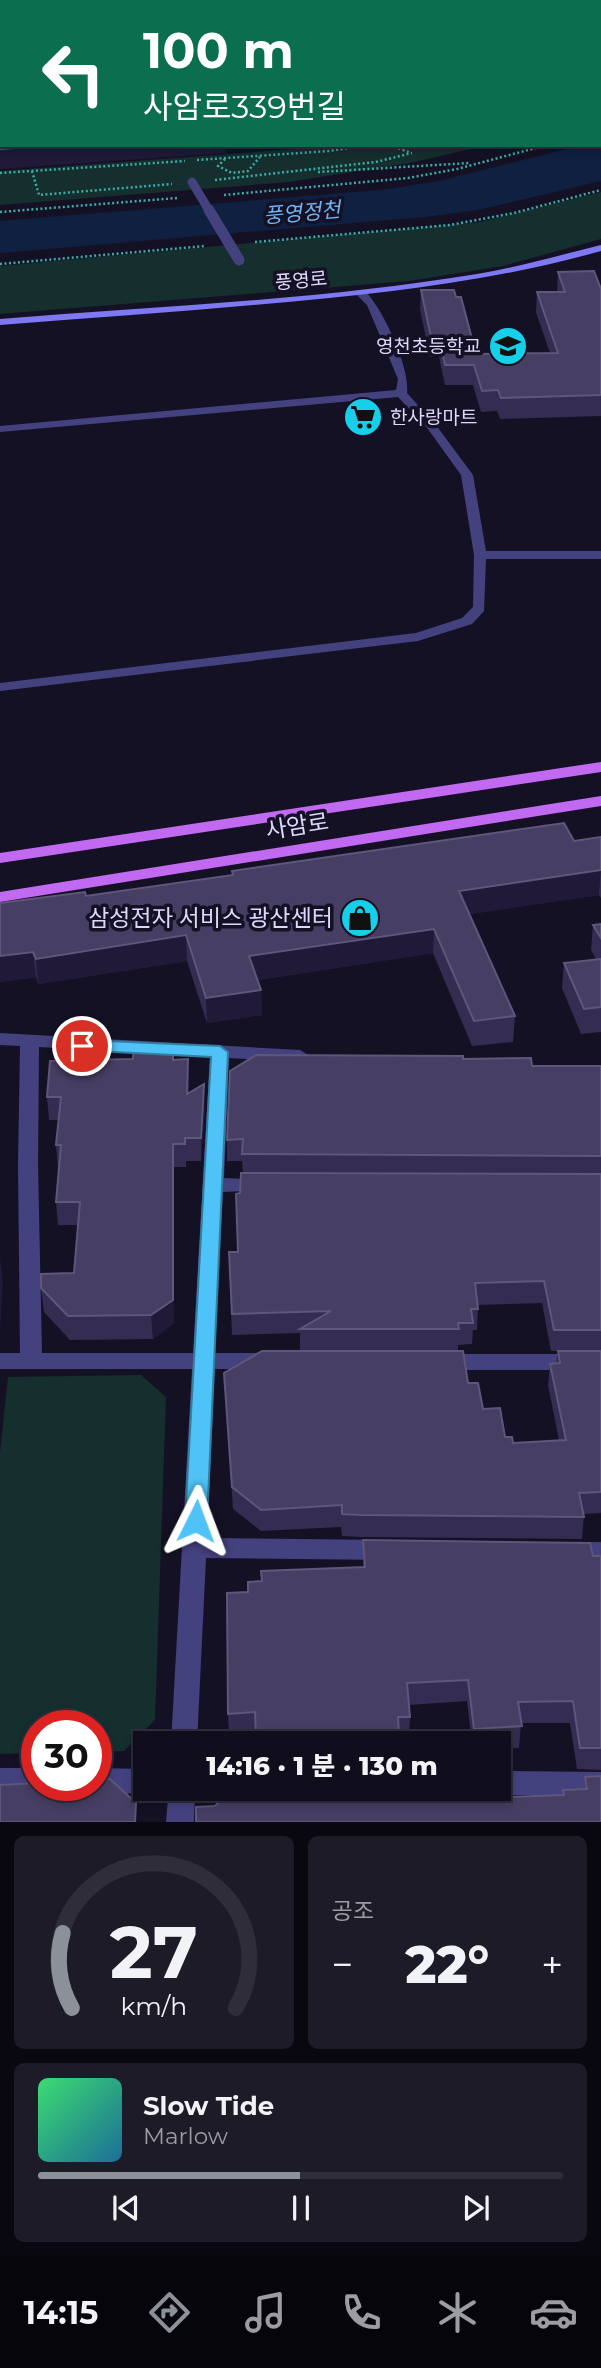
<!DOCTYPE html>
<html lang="ko">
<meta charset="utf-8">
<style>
body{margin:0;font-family:Montserrat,"Noto Sans KR",sans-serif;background:#1e1b29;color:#f1f3f6;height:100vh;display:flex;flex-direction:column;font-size:26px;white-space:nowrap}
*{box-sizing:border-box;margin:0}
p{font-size:23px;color:#9c9ca3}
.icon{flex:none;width:38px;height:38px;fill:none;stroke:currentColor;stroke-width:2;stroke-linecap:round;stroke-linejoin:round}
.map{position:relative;height:1822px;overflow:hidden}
.side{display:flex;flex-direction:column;gap:14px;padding:14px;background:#09070f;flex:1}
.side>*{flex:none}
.top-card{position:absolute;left:0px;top:0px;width:602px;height:147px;box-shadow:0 4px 10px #0003,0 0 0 2px #302d3b;background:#0b6e4f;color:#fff;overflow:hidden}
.speed{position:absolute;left:21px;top:1710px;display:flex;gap:14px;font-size:35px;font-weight:700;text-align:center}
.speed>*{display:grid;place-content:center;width:91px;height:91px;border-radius:50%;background:#100d1c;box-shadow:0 4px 10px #0003,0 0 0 2px #302d3b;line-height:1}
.speed .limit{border:10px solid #d22;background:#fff;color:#111}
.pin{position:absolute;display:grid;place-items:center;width:60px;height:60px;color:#fff;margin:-30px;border:4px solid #fff;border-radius:50%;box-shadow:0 2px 7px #0007}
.me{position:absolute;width:77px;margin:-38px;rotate:3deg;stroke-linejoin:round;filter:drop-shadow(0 0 5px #0008)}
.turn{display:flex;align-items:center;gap:24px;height:147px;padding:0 28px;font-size:32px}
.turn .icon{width:91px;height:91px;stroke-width:2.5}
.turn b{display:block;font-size:49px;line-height:60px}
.big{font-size:52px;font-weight:800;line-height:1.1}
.side .widget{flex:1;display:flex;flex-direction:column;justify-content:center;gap:10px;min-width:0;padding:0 24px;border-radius:10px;background:#1e1b29}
.side .dial{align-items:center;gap:0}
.dial svg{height:182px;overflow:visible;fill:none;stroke:#302d3b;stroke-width:7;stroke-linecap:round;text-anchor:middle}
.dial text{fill:#f1f3f6;stroke:none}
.song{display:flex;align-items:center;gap:21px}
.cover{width:84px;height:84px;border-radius:10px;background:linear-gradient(135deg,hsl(140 70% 55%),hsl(200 70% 35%))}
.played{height:7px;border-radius:4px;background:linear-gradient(90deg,#8c9099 50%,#302d3b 50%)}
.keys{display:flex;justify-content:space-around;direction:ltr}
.heat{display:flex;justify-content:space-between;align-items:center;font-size:38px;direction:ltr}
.side .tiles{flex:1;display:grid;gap:14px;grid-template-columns:1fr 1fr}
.widget:last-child{grid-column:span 2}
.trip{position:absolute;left:133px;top:1731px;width:378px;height:70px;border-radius:0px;background:#100d1c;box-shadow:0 4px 10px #0003,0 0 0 2px #302d3b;font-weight:800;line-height:70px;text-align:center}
.tab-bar{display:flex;height:112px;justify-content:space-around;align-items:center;background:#06050b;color:#9c9ca3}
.tab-bar .icon{width:49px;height:49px}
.tab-bar .active{color:#8c9099}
.tab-bar b{font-size:32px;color:#f1f3f6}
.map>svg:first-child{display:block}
</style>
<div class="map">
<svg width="601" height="1822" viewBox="0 0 601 1822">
<rect width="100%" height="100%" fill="#151125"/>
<path fill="#152e2e" d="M349 145H488L410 163 289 182 0 205V171Z
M601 192V239L503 266 409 281 0 314V266L480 222Z
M141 1375 166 1397 155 1720 124 1751 96 1752V1726H37V1753L0 1754V1452L8 1377Z"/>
<path fill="#0f2040" d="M601 141V181L478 210 426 217 0 253V221L381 190 439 181 583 145H600Z"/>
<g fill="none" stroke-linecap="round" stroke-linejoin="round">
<path stroke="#3bada9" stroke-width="2.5" stroke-dasharray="2 2.5" stroke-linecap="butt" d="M390 145 411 153
M225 159 218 166 232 173 248 171 260 157
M197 160 329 151 367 145
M32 171 39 195 172 184
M318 172 470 163
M0 173 185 161
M215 180 376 162 412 153
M224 195 408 178 457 169 547 145
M0 212 177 198
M255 242 450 225 514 213 601 190
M0 264 205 246"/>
<path fill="#44417f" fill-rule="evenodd" d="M409 0 425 2H411Z
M600 3H601V7H600Z
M0 30H2V34H0Z
M357 291H365C383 309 410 367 407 393L436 425 473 475 486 551H601V559H486L484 611 472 624 418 641 0 691V683L416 633 462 618 473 607 474 555 461 475 428 429 398 397 0 432V426L396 390 398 379 367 305 357 295Z"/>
<path fill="#44417f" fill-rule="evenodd" d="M0 1033 300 1050 310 1056 300 1062 229 1058 224 1178 269 1180 272 1185 269 1190 223 1192 215 1353H269L277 1355 280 1361 277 1367 269 1369H215L207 1538 387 1540 396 1543 399 1550 396 1557 387 1560 206 1558 197 1743H171L192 1369H0V1353H20L18 1165 20 1046 0 1045ZM39 1047 210 1057 193 1353H42L38 1165Z
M440 1354H601V1370H440L432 1368 429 1362 432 1356Z
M569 1542H601V1562H569L560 1559 557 1552 560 1545Z
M0 1768H37V1785H48L37 1792H0Z
M96 1768 145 1769V1788H155C143 1796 94 1796 85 1785H96Z
M499 1771 601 1772V1796L499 1795 488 1788H499Z
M169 1788H195L194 1822H166Z"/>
<path fill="#44417f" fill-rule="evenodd" d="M600 82H601V88H600Z
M0 90H2V96H0Z"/>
<path fill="#7e78f3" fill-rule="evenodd" d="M601 245V251C491 282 379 294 265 304 177 312 88 318 0 325V319C159 306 320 300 477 274 519 267 560 255 601 245Z"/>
<path fill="#c16af1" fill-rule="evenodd" d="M601 762V772L0 863V853Z
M601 796V806L0 902V892Z"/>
<path stroke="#44417f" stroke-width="9" d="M192 182 210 212"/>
<path stroke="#44417f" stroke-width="11" d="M209 210 239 260"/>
</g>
<path fill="#342c51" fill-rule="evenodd" d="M558 272 601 289V416L500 419 497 411 481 412 473 385H445L439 357H430L420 310 421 290 456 297 476 354 550 353 536 312 537 292H557Z
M601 837V898L599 895 469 914 515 1016 513 1042 472 1046 433 953 258 980 261 990 262 1015 207 1023 187 961 38 984 36 977 0 982 86 896 232 876V871L574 841Z
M601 924V1032L581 1034 562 988 564 963 596 959 591 950 593 925Z
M173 1044 174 1060 189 1082V1093L205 1107 201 1161H186V1167H174V1323L153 1339 70 1340 44 1312 41 1288 74 1273 78 1225H58L56 1202 59 1168H58L56 1145 59 1120H49L47 1097 133 1059Z
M463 1059 532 1066H601V1513L584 1514 582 1539 360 1537 342 1536 341 1527 261 1531 233 1509 224 1373 300 1351V1333L232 1335 229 1252H238L240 1193 243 1173 242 1161H227V1140ZM542 1303 551 1351H558L556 1363 550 1364 548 1385 559 1440 513 1443 505 1437 483 1409 468 1383 458 1351V1345L472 1344 473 1330H477L478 1305Z
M363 1540 593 1556H601V1770L577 1769 570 1723H521L519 1748 499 1749V1743H472L467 1701 409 1705 410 1717 409 1738 399 1739V1743H256V1734L229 1735 228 1714 248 1592 261 1581 363 1568Z"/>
<path fill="#201938" d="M0 128H2V145L0 147Z
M59 145H226V153L0 169V149Z
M282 145H318L282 148Z
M601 870 599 895 458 916 459 891Z
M434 929 433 953 250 981 249 956Z
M186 935 187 961 38 984 36 959Z
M33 952 36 977 0 982V956Z
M261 990 262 1015 207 1023 206 998Z
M188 1059 189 1082 188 1117 187 1094Z
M204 1084 205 1107 201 1161V1138Z
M173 1144 174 1167V1323L153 1339 151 1315Z
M0 1258 3 1281 0 1328Z"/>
<path fill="#463e63" stroke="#5e567b" stroke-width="2" d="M0 100H2V128H0Z
M0 139H2V145H59L0 149Z
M594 271 601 289V395L501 398 498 390 482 391 474 365H445L439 337H431L421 290H454L456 297H461L476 354 558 353 537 292H565L558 272Z
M564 823 574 841 601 837V870L459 891 515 1016 474 1021 434 929 249 956 261 990 206 998 186 935 36 959 33 952 0 956V903L85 892 86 896 233 875 232 871Z
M601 924V938L593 925Z
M601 959V1007L584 1009 564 963Z
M173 1044V1060L188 1059 187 1094 204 1084 201 1138H185V1144H173V1300L151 1315 68 1316 41 1288V1274L74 1273 80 1202H56L61 1145H56L61 1097H47L50 1061 133 1059 134 1045Z
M256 1055 463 1056V1059L531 1058 532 1066H601V1156L242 1154 243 1139 227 1140 230 1071Z
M241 1173 601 1174V1330H554L544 1281 475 1283 478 1309H471L473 1323H458L459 1329H300L331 1311 232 1314 229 1252H238L236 1194 240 1193Z
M262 1351H463L468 1383H478L483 1409 500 1408 505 1437H512L513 1443 566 1440 550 1364 560 1363 558 1351H601V1492L579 1493 584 1517 361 1515 342 1514V1505L261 1510 232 1487 224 1373Z
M363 1540 590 1543 593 1556H601V1748H580L573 1701 518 1702 522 1726 474 1729 468 1680 407 1683 410 1717H398L399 1735 387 1736 388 1743H345L344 1734 256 1737 255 1712 228 1714 227 1593 248 1592V1582L262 1581 261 1571 365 1567Z
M601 1776V1822H196V1807L215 1806 232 1788H280V1789L391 1788 392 1801 564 1795 563 1790 587 1789 585 1777Z
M96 1779H110L136 1803 135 1822H0V1785L37 1783V1785H96Z"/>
<path fill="#4fc3f7" stroke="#337fa1" stroke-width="2" d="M82 1040 220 1046 228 1052 207 1521 204 1528 196 1530 188 1528 185 1521 211 1057 76 1050 73 1046 76 1042Z"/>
<defs>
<symbol id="school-disc" viewBox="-11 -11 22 22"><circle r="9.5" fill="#16d0ea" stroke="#151125"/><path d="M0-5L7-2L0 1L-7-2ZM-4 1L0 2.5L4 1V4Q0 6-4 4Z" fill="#111"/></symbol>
<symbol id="supermarket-disc" viewBox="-11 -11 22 22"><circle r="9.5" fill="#16d0ea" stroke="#151125"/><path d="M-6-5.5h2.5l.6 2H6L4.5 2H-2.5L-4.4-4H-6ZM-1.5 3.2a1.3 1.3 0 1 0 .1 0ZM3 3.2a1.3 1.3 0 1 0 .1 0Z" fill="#111"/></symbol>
<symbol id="shop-disc" viewBox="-11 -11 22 22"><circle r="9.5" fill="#16d0ea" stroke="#151125"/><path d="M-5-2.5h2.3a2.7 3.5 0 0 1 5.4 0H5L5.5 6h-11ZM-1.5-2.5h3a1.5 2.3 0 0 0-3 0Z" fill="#111"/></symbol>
</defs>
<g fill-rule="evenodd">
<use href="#school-disc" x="486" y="324" width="44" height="44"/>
<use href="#supermarket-disc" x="341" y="395" width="44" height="44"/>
<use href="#shop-disc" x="338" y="896" width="44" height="44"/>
</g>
<g text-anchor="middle" stroke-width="7" stroke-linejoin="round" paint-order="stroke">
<g font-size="19" fill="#ddd8fb" stroke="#151125">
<text transform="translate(301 280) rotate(-5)" y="7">풍영로</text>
</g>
<g font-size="19" fill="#ddd8fb" stroke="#151125" text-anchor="end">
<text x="481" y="353">영천초등학교</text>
<text x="390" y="424" text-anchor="start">한사랑마트</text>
</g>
<g font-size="21" font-style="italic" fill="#70b3f2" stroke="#151125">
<text transform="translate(302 213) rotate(-5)" y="7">풍영정천</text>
</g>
<g font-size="23" fill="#ddd8fb" stroke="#151125">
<text transform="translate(297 826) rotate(-9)" y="8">사암로</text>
</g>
<g font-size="23" fill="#ddd8fb" stroke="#151125" text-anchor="end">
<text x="333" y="926">삼성전자 서비스 광산센터</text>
</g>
</g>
</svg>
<div class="speed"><div class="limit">30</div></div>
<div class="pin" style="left:82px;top:1046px;background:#d93025"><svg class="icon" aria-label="arrive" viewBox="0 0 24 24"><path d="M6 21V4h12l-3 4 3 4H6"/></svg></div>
<svg class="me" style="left:196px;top:1521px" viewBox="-20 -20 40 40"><path d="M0-17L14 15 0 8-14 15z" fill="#4fc3f7" stroke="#fff" stroke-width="4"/></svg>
<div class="trip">14:16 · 1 분 · 130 m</div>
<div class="top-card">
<div class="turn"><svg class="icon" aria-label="left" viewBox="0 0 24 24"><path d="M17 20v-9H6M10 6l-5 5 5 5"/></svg><div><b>100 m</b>사암로339번길</div></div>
</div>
</div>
<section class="side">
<div class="tiles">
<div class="widget dial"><svg viewBox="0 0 100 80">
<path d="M14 69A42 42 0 1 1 86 69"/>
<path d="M14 69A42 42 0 0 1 10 36" stroke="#8c9099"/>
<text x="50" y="56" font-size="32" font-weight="700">27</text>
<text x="50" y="72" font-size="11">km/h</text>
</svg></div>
<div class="widget"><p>공조</p>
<div class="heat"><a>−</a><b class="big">22°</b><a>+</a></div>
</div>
<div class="widget">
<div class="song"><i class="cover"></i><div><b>Slow Tide</b><p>Marlow</p></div></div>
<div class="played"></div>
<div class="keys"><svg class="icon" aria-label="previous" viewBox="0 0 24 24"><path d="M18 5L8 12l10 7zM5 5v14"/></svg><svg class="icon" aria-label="pause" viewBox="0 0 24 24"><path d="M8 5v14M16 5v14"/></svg><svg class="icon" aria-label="next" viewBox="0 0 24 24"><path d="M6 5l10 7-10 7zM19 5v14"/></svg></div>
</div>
</div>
</section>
<nav class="tab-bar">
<b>14:15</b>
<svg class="icon active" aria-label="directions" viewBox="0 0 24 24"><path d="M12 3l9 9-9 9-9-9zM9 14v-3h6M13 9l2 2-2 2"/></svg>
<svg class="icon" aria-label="music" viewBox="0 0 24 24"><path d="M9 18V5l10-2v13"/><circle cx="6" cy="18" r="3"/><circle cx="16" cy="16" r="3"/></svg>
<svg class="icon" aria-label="phone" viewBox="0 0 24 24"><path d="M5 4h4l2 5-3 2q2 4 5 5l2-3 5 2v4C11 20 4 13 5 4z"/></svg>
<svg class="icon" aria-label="climate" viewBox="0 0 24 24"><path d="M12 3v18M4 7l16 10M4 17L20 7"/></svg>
<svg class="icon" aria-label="car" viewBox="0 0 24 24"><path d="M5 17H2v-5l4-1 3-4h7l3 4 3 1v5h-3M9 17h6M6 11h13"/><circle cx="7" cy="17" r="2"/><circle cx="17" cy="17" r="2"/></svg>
</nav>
